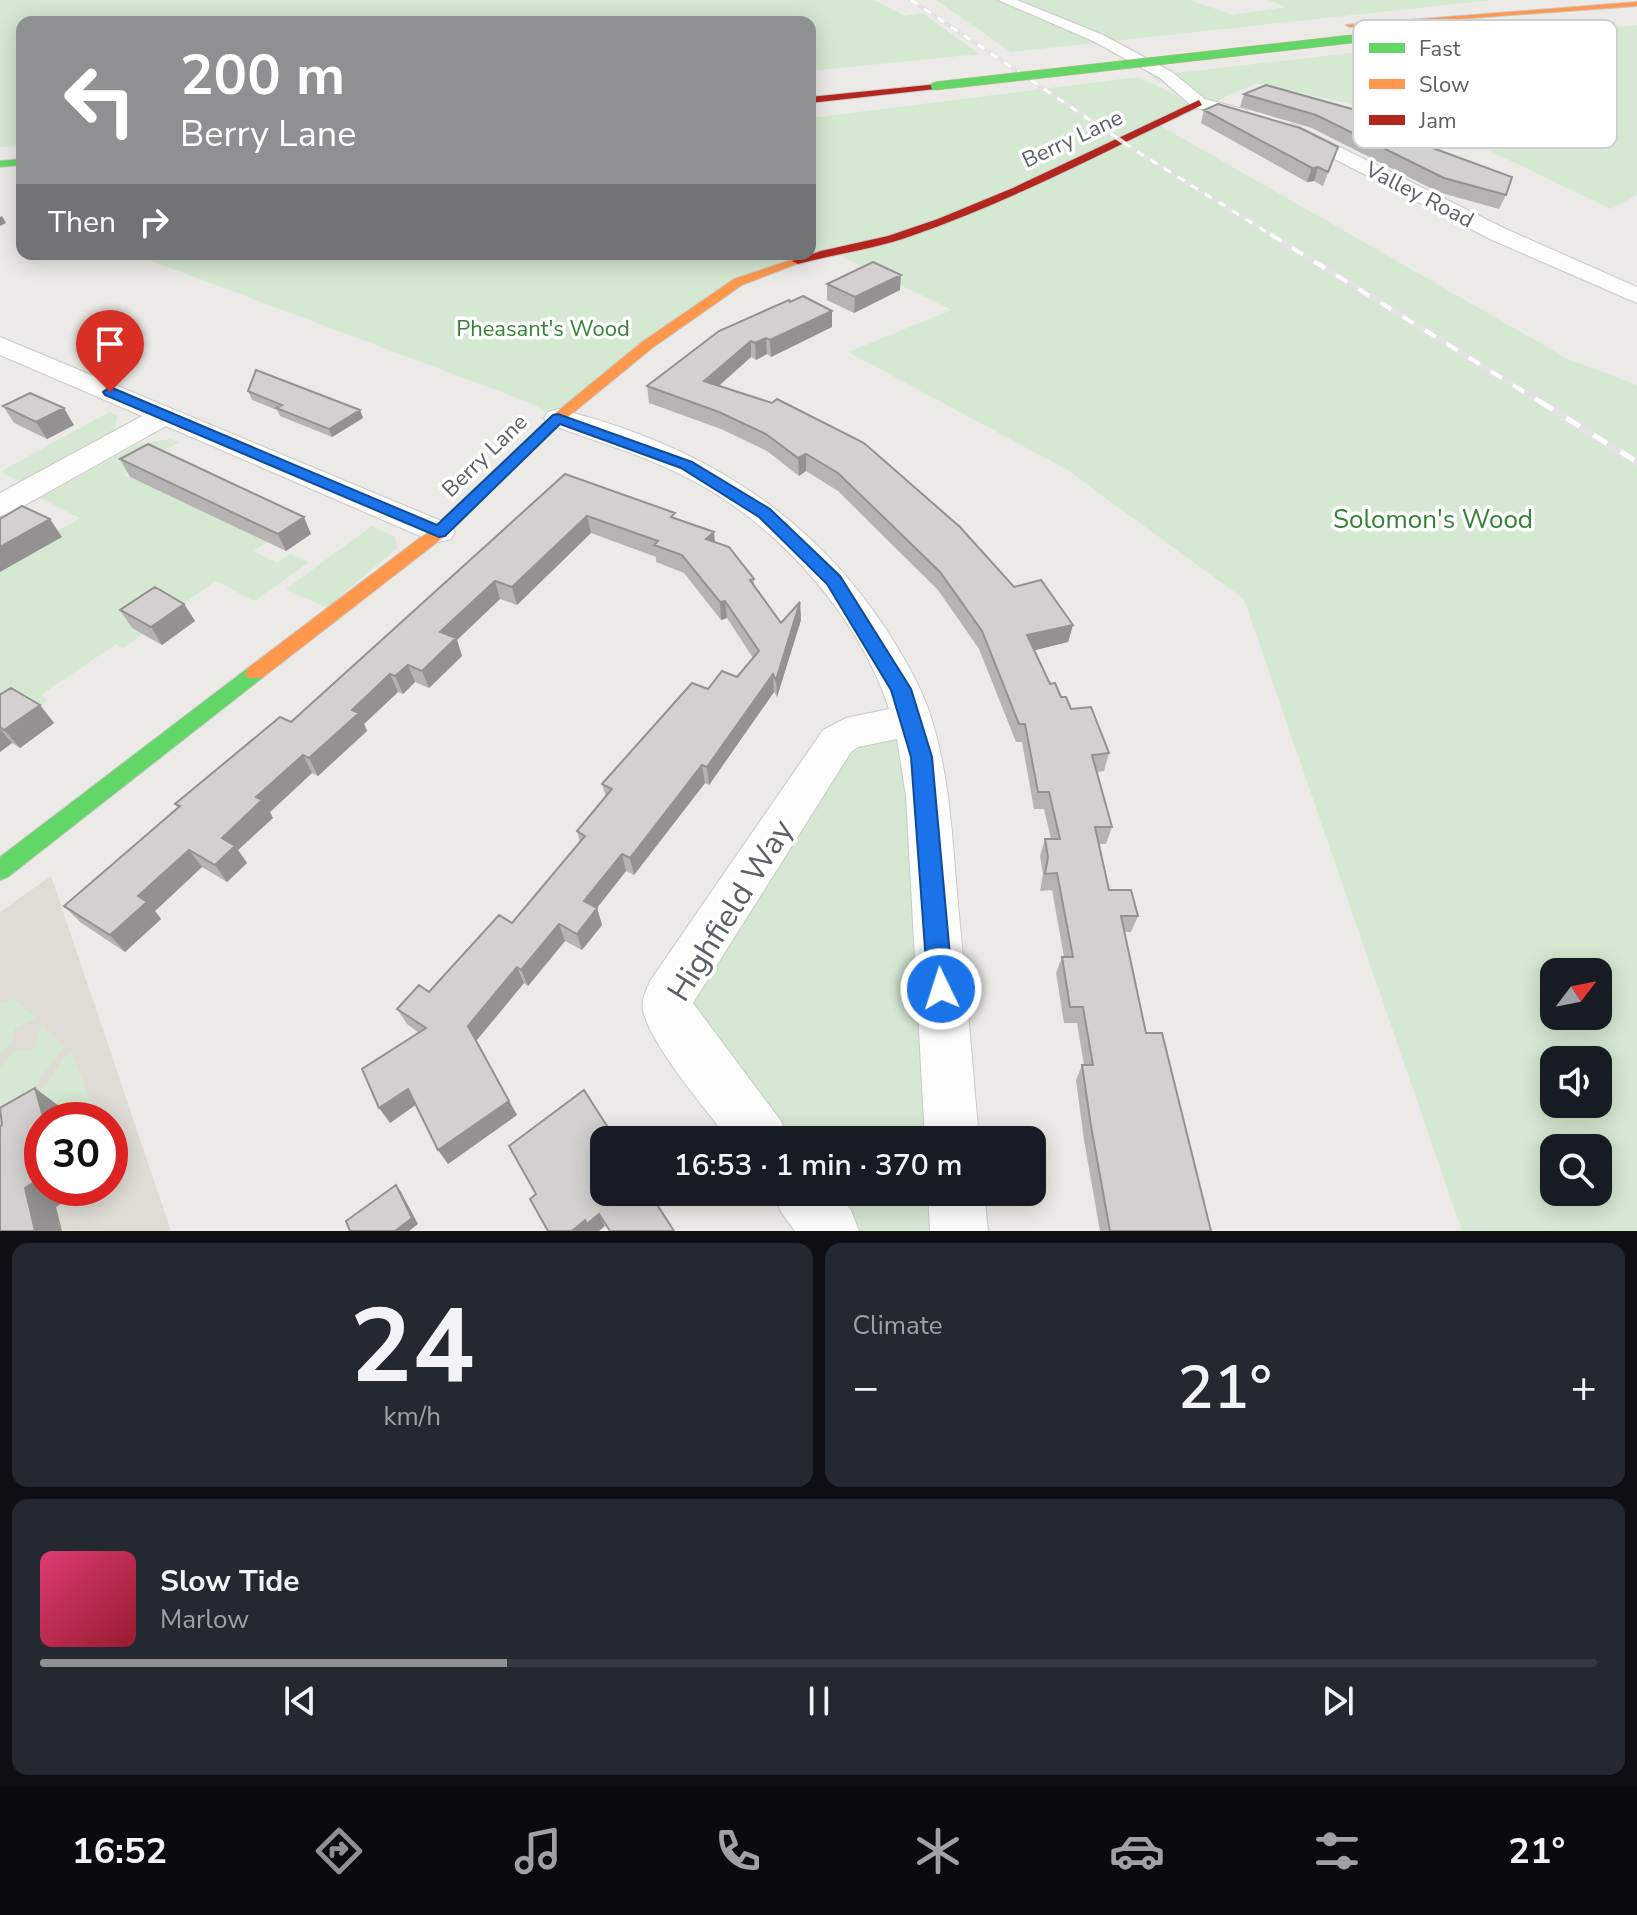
<!DOCTYPE html>
<meta charset="utf-8">
<style>
body{margin:0;font-family:"Nunito Sans",sans-serif;background:#242831;color:#f1f3f6;height:100vh;display:flex;flex-direction:column;font-size:30px;white-space:nowrap}
*{box-sizing:border-box;margin:0}
p{font-size:26px;color:#9ea1a6}
.icon{flex:none;width:44px;height:44px;fill:none;stroke:currentColor;stroke-width:2;stroke-linecap:round;stroke-linejoin:round}
.map{position:relative;height:1231px;overflow:hidden}
.panel{display:flex;flex-direction:column;gap:12px;padding:12px;background:#0d0f14;flex:1}
.panel>*{flex:none}
.hud{position:absolute;left:16px;top:16px;width:800px;height:244px;border-radius:16px;box-shadow:0 4px 20px #0003;background:#8e9092;color:#fff;overflow:hidden}
.needle{width:52px;rotate:58deg}
.buttons{position:absolute;left:1540px;top:958px;display:grid;gap:16px}
.buttons a{display:grid;place-items:center;width:72px;height:72px;border-radius:16px;background:#171b24;box-shadow:0 4px 20px #0003;font-size:40px}
.speed{position:absolute;left:24px;top:1102px;display:flex;gap:16px;font-size:40px;font-weight:700;text-align:center}
.speed>*{display:grid;place-content:center;width:104px;height:104px;border-radius:50%;background:#171b24;box-shadow:0 4px 20px #0003;line-height:1}
.speed .limit{border:12px solid #d22;background:#fff;color:#111}
.pin{position:absolute;display:grid;place-items:center;width:68px;height:68px;color:#fff;margin:-82px -34px;border-radius:50% 50% 50% 0;rotate:-45deg;box-shadow:0 0 8px #0007}
.pin .icon{rotate:45deg}
.me{position:absolute;width:88px;margin:-44px;rotate:356deg;stroke-linejoin:round;filter:drop-shadow(0 0 6px #0008)}
.turn{display:flex;align-items:center;gap:28px;height:168px;padding:0 32px;font-size:36px}
.turn .icon{width:104px;height:104px;stroke-width:2.5}
.turn b{display:block;font-size:56px;line-height:68px}
.then{display:flex;align-items:center;height:76px;padding:0 32px;background:#0003;gap:16px;font-size:30px}
.big{font-size:60px;font-weight:600;line-height:1.1}
.panel .tile{flex:1;display:flex;flex-direction:column;justify-content:center;gap:12px;min-width:0;padding:0 28px;border-radius:16px;background:#242831}
.panel .dial{align-items:center;gap:0}
.dial b{font-size:104px;line-height:1}
.song{display:flex;align-items:center;gap:24px}
.cover{width:96px;height:96px;border-radius:12px;background:linear-gradient(135deg,hsl(340 70% 55%),hsl(350 70% 35%))}
.played{height:8px;border-radius:4px;background:linear-gradient(90deg,#8e9092 30%,#363941 30%)}
.keys{display:flex;justify-content:space-around;direction:ltr}
.heat{display:flex;justify-content:space-between;align-items:center;font-size:44px;direction:ltr}
.panel .tiles{flex:1;display:grid;gap:12px;grid-template-columns:1fr 1fr}
.tile:last-child{grid-column:span 2}
.trip{position:absolute;left:590px;top:1126px;width:456px;height:80px;border-radius:16px;background:#171b24;box-shadow:0 4px 20px #0003;font-weight:600;line-height:80px;text-align:center}
.dock{display:flex;height:128px;justify-content:space-around;align-items:center;background:#090b0e;color:#9ea1a6}
.dock .icon{width:56px;height:56px}
.dock .active{color:#8e9092}
.dock b{font-size:36px;color:#f1f3f6}
.map>svg:first-child{display:block}
</style>
<div class="map">
<svg width="1637" height="1231" viewBox="0 0 1637 1231">
<rect width="100%" height="100%" fill="#eceae6"/>
<path fill="#dfdcd6" fill-rule="evenodd" d="M51 876 171 1231H0V912ZM42 1120H110V1188H42Z"/>
<path fill="#d5e8d1" fill-rule="evenodd" d="M0 0H875L905 16 923 13 979 54 810 71V22H22V146L0 147Z
M936 0H1190L1233 15 1286 7 1268 0H1492L1011 52Z
M1637 25V195L1611 209 1428 121 1257 83 1210 104 1149 76 1359 52 1446 51 1490 38Z
M1138 77 1196 105 1159 125 1568 359 1637 385V1231H1462L1244 599 1066 469 848 352 952 310 828 250 738 282 554 416 531 403 133 254H810V118ZM1554 972H1598V1016H1554ZM1554 1060H1598V1104H1554ZM1554 1148H1598V1192H1554Z
M109 412 118 415 114 430 19 481 0 472Z
M171 439 179 442 123 475 170 494 267 542 254 551 277 563 290 554 309 562 254 601 216 581 174 610 132 628 143 634 123 648 116 644 41 695 48 700 24 717 0 708V569L61 537 54 533 80 518 40 498 137 444Z
M372 526 395 537 397 548 327 608 286 589Z
M912 720 952 1140H762L668 998 837 741Z
M14 999 37 1019 15 1028 12 1041 0 1055V1003Z
M42 1024 64 1047 24 1099 0 1115V1068L12 1052 34 1048Z
M69 1052 72 1054 98 1120H42L29 1106Z
M801 1192H956L959 1231H830Z"/>
<g fill="none" stroke-linecap="round" stroke-linejoin="round">
<defs>
<path id="street" d="M998 0H1017L1103 35 1172 72 1205 99 1246 110 1249 114 1240 119 1193 107 1160 78 1093 41Z
M1293 124 1508 230 1637 287V303L1492 240 1286 134 1284 130 1286 126Z
M0 337 451 525 455 532 451 539 439 542 427 539 166 426 11 513 0 516V493L142 416 0 355Z
M558 409C695 443 807 509 886 629 903 656 920 684 930 714 949 772 952 833 957 893 965 975 972 1058 979 1140H925L906 796 897 739 858 747 851 752 693 1003 781 1121 789 1140H729C705 1108 652 1047 643 1011 641 1000 646 991 650 981L823 730 846 718 889 709C861 621 785 534 706 488 657 459 601 443 548 424L544 418 548 412Z
M773 1192H837L851 1210 859 1231H795L781 1212Z
M928 1192H984L988 1231H930Z"/>
<path id="fast" d="M22 159V165L0 167V161Z
M255 666 262 668 265 673 262 678 8 877 0 880V857L248 668Z"/>
<path id="slow" d="M1637 2V6L1350 27 1346 25Z
M794 259 804 261 742 285 652 348 563 421 445 536 262 678H248L245 673 248 668 433 528 553 415 642 342 734 279Z"/>
<path id="jam" d="M938 84 935 89 810 103V97Z
M1199 100 1202 105C1106 151 1012 201 911 236 875 249 835 254 798 264L792 261 821 251 888 236 938 219 1013 188Z"/>
</defs>
<use href="#street" stroke="#c8c9c8" stroke-width="2"/>
<use href="#fast" stroke="#c8c8c8" stroke-width="2"/>
<use href="#slow" stroke="#c8c8c8" stroke-width="2"/>
<use href="#jam" stroke="#c8c8c8" stroke-width="2"/>
<use href="#street" fill="#fcfcfb" fill-rule="evenodd"/>
<use href="#fast" fill="#63d668" fill-rule="evenodd"/>
<use href="#slow" fill="#ff974d" fill-rule="evenodd"/>
<use href="#jam" fill="#b3261e" fill-rule="evenodd"/>
<defs>
<path id="rail-far2" d="M911 0 1141 154 1273 236"/>
<path id="rail-far1" d="M1270 234 1542 403"/>
<path id="rail" d="M1539 401 1637 462"/>
</defs>
<use href="#rail-far2" stroke="#e3e2e2" stroke-width="4"/>
<use href="#rail-far1" stroke="#e3e2e2" stroke-width="6"/>
<use href="#rail" stroke="#e3e2e2" stroke-width="8"/>
<use href="#rail-far2" stroke="#fff" stroke-width="3" stroke-dasharray="8" stroke-linecap="butt"/>
<use href="#rail-far1" stroke="#fff" stroke-width="4" stroke-dasharray="13" stroke-linecap="butt"/>
<use href="#rail" stroke="#fff" stroke-width="5" stroke-dasharray="16" stroke-linecap="butt"/>
<defs>
<path id="fast-bridge" d="M935 86 1378 36"/>
</defs>
<use href="#fast-bridge" stroke="#c4b293" stroke-width="9" stroke-linecap="butt"/>
<use href="#fast-bridge" stroke="#63d668" stroke-width="8"/>
</g>
<path fill="#b5b4b2" d="M1244 94 1438 133 1433 146 1431 148 1506 195 1499 209 1438 192 1312 128 1240 107Z
M1204 110 1338 147 1323 186 1314 181 1307 182 1201 123Z
M827 284 900 290 854 313 827 300Z
M790 302 832 327 771 357 767 354 756 360 751 357 719 386 1014 587 1073 625 1068 642 1034 650 1050 684 1109 753 1104 771 1097 772 1112 827 1106 844H1099L1109 890 1138 916 1131 932H1124L1146 1033 1211 1231H1100L1084 1140 1076 1080 1082 1065H1084L1077 1023H1064L1056 973 1062 957H1064L1052 890 1040 891 1043 874 1040 856 1045 839H1051L1044 809H1034L1022 742H1016L979 649 938 590 838 491 806 471 799 476 767 451 721 429 649 403 647 386Z
M248 391 360 410 363 418 332 437 280 416 277 410 252 400Z
M3 406 74 425 47 439 14 423Z
M120 459 311 534 286 551 130 477Z
M565 474 676 518 714 532 715 542 754 579V586L781 623 800 602 801 620 777 697 774 692 709 785 705 783 634 875 626 871 597 908 602 925 582 950 565 941 528 986 524 983 476 1041 517 1115 448 1164 416 1105 390 1123 419 1033 407 1024 397 1009 429 992 512 923 580 842 577 831 606 797 602 784 708 689 737 677 753 658 727 618 721 620 684 573 656 562V557L591 533 517 605 500 599 457 640 462 656 429 688 415 682 403 694 398 692 364 724 367 731 318 776 312 773 270 812 273 818 238 850 247 863 227 882 202 867 155 911 161 919 125 952 80 922 64 906 178 808 175 804 291 722Z
M184 604 195 621 162 645 132 628 120 610Z
M0 694 40 705 54 723 20 748 12 743 0 752Z"/>
<path fill="#949291" d="M1438 133 1433 146 1413 157 1419 143Z
M1318 167 1314 181 1307 182 1312 168Z
M2 216 6 223 0 226V217Z
M901 275 900 290 854 313 855 297Z
M832 311V327L771 357 770 340Z
M766 338 767 354 756 360 755 343Z
M751 341V357L706 397 704 381Z
M64 408 74 425 47 439 36 422Z
M360 410 363 418 332 437 329 429Z
M806 454V471L799 476 798 458Z
M587 516 591 533 517 605 512 587Z
M304 517 311 534 286 551 278 534Z
M50 519 62 537 0 572V547Z
M714 532 715 549 706 539Z
M495 581 500 599 457 640 462 656 429 688 422 671 440 632Z
M725 601 727 618 721 620 720 602Z
M800 602 801 620 777 697 776 680Z
M184 604 195 621 162 645 151 627Z
M1073 625 1068 642 1024 653 1027 635Z
M408 665 415 682 403 694 395 676Z
M390 674 398 692 364 724 367 731 318 776 309 758 352 710Z
M773 674 774 692 709 785 707 767Z
M40 705 54 723 20 748 4 730Z
M0 729 12 743 0 752Z
M303 755 312 773 270 812 273 818 238 850 247 863 227 882 215 865 222 838 256 797Z
M702 765 705 783 634 875 630 858Z
M189 850 202 867 155 911 161 919 125 952 110 935 138 896Z
M622 854 626 871 589 918 584 901Z
M597 908 602 925 582 950 577 934Z
M559 924 565 941 528 986 521 970Z
M517 967 524 983 476 1041 468 1026Z
M35 1088 63 1109 66 1120H44Z
M408 1089 418 1103 390 1123 379 1108Z
M509 1101 517 1115 448 1164 438 1150Z
M42 1177V1188H85L56 1207 62 1231H35L25 1188Z
M396 1185 401 1192 418 1224 409 1231H395Z
M599 1214 605 1226 599 1231H572L585 1220Z"/>
<path fill="#d3d1cf" stroke="#949291" stroke-width="2" d="M1266 85 1438 133 1419 143 1512 177 1506 195 1444 178 1316 115 1244 94Z
M1218 104 1300 128 1338 147 1328 172 1318 167 1312 168 1204 110Z
M873 262 901 275 855 297 827 284Z
M803 296 832 311 770 340 766 338 755 343 751 341 704 381 772 403 777 399 864 443 960 527 1014 587 1041 580 1073 625 1027 635 1050 684 1055 683 1061 697H1066L1071 709 1091 707 1109 753 1092 755 1112 827H1095L1109 890H1131L1138 916H1121L1146 1033H1162L1211 1231H1110L1091 1126 1082 1065H1093L1083 1007H1070L1062 957H1073L1057 873 1045 874 1048 857 1045 839H1060L1049 792H1038L1025 724H1019L982 631 940 572 838 473 806 454 798 458 766 434 719 412 647 386 719 331 789 300 790 302Z
M256 370 360 410 329 429 276 408 282 405 248 391Z
M30 393 64 408 36 422 3 406Z
M148 444 304 517 278 534 120 459Z
M565 474 675 513 671 517 714 532 706 539 729 547 754 579 750 580 781 623 800 602 776 680 773 674 707 767 702 765 630 858 622 854 584 901 597 908 577 934 559 924 521 970 517 967 468 1026 509 1101 438 1150 408 1089 379 1108 362 1069 426 1028 397 1009 419 985 429 992 499 915 512 923 585 836 577 831 612 789 602 784 692 683 708 689 722 671 737 677 759 651 725 601 720 602 682 555 654 545 658 541 587 516 512 587 495 581 440 632 456 638 422 671 408 665 395 676 390 674 352 710 359 713 309 758 303 755 256 797 262 800 222 838 235 846 215 865 189 850 138 896 147 902 110 935 64 906 180 806 175 804 280 717 291 722Z
M22 506 50 519 0 547V519Z
M155 587 184 604 151 627 120 610Z
M11 688 40 705 4 730 0 727V694H1Z
M35 1088 44 1120H42V1177L25 1188 35 1231H0V1126L2 1125 0 1108Z
M584 1090 616 1140H604V1192H649L674 1231H610L599 1214 587 1224 585 1220 572 1231H548L530 1199 536 1194 509 1146Z
M396 1185 412 1218 395 1231H350L346 1221Z"/>
<path fill="#1a73e8" stroke="#114b97" stroke-width="2" d="M110 387 437 525 553 415 558 414 692 462 770 509 840 576 911 689 932 757 953 989 950 997 941 1001 932 997 928 989 911 757 891 690 827 584 759 517 681 468 560 424 445 536 439 537 105 395 103 392Z"/>
<g text-anchor="middle" stroke-width="7" stroke-linejoin="round" paint-order="stroke">
<g font-size="22" fill="#5c6064" stroke="#fff">
<text transform="translate(1072 138) rotate(-25)" y="8">Berry Lane</text>
<text transform="translate(1420 194) rotate(27)" y="8">Valley Road</text>
<text transform="translate(484 455) rotate(-44)" y="8">Berry Lane</text>
</g>
<g font-size="22" fill="#358235" stroke="#fff">
<text x="543" y="336">Pheasant's Wood</text>
</g>
<g font-size="26" fill="#358235" stroke="#fff">
<text x="1433" y="528">Solomon's Wood</text>
</g>
<g font-size="32" fill="#5c6064" stroke="#fff">
<text transform="translate(730 910) rotate(-58)" y="11">Highfield Way</text>
</g>
</g>
<rect x="1353" y="20" width="264" height="128" rx="12" fill="#fff" stroke="#cecfd0" stroke-width="2"/>
<rect x="1369" y="43" width="36" height="10" fill="#63d668"/>
<rect x="1369" y="79" width="36" height="10" fill="#ff974d"/>
<rect x="1369" y="115" width="36" height="10" fill="#b3261e"/>
<g font-size="22" fill="#5c6064">
<text x="1419" y="56">Fast</text>
<text x="1419" y="92">Slow</text>
<text x="1419" y="128">Jam</text>
</g>
</svg>
<div class="buttons">
<a><svg class="needle" viewBox="-14 -14 28 28"><path d="M0-13l5 13h-10z" fill="#e53935"/><path d="M0 13l5-13h-10z" fill="#9ea1a6"/></svg></a>
<a><svg class="icon" aria-label="sound" viewBox="0 0 24 24"><path d="M4 9h4l5-4v14l-5-4H4zM17 9q2 3 0 6"/></svg></a>
<a><svg class="icon" aria-label="search" viewBox="0 0 24 24"><circle cx="10" cy="10" r="6"/><path d="M15 15l6 6"/></svg></a>
</div>
<div class="speed"><div class="limit">30</div></div>
<div class="pin" style="left:110px;top:392px;background:#d93025"><svg class="icon" aria-label="arrive" viewBox="0 0 24 24"><path d="M6 21V4h12l-3 4 3 4H6"/></svg></div>
<svg class="me" style="left:941px;top:989px" viewBox="-20 -20 40 40"><circle r="17" fill="#1a73e8" stroke="#fff" stroke-width="3"/><path d="M0-11L8 9 0 5-8 9z" fill="#fff"/></svg>
<div class="trip">16:53 · 1 min · 370 m</div>
<div class="hud">
<div class="turn"><svg class="icon" aria-label="left" viewBox="0 0 24 24"><path d="M17 20v-9H6M10 6l-5 5 5 5"/></svg><div><b>200 m</b>Berry Lane</div></div>
<div class="then">Then<svg class="icon" aria-label="right" viewBox="0 0 24 24"><path d="M7 20v-9h11M14 6l5 5-5 5"/></svg></div>
</div>
</div>
<section class="panel">
<div class="tiles">
<div class="tile dial"><b>24</b><p>km/h</p></div>
<div class="tile"><p>Climate</p>
<div class="heat"><a>−</a><b class="big">21°</b><a>+</a></div>
</div>
<div class="tile">
<div class="song"><i class="cover"></i><div><b>Slow Tide</b><p>Marlow</p></div></div>
<div class="played"></div>
<div class="keys"><svg class="icon" aria-label="previous" viewBox="0 0 24 24"><path d="M18 5L8 12l10 7zM5 5v14"/></svg><svg class="icon" aria-label="pause" viewBox="0 0 24 24"><path d="M8 5v14M16 5v14"/></svg><svg class="icon" aria-label="next" viewBox="0 0 24 24"><path d="M6 5l10 7-10 7zM19 5v14"/></svg></div>
</div>
</div>
</section>
<nav class="dock">
<b>16:52</b>
<svg class="icon active" aria-label="directions" viewBox="0 0 24 24"><path d="M12 3l9 9-9 9-9-9zM9 14v-3h6M13 9l2 2-2 2"/></svg>
<svg class="icon" aria-label="music" viewBox="0 0 24 24"><path d="M9 18V5l10-2v13"/><circle cx="6" cy="18" r="3"/><circle cx="16" cy="16" r="3"/></svg>
<svg class="icon" aria-label="phone" viewBox="0 0 24 24"><path d="M5 4h4l2 5-3 2q2 4 5 5l2-3 5 2v4C11 20 4 13 5 4z"/></svg>
<svg class="icon" aria-label="climate" viewBox="0 0 24 24"><path d="M12 3v18M4 7l16 10M4 17L20 7"/></svg>
<svg class="icon" aria-label="car" viewBox="0 0 24 24"><path d="M5 17H2v-5l4-1 3-4h7l3 4 3 1v5h-3M9 17h6M6 11h13"/><circle cx="7" cy="17" r="2"/><circle cx="17" cy="17" r="2"/></svg>
<svg class="icon" aria-label="filters" viewBox="0 0 24 24"><path d="M4 7h16M4 17h16"/><circle cx="9" cy="7" r="2"/><circle cx="15" cy="17" r="2"/></svg>
<b>21°</b>
</nav>
